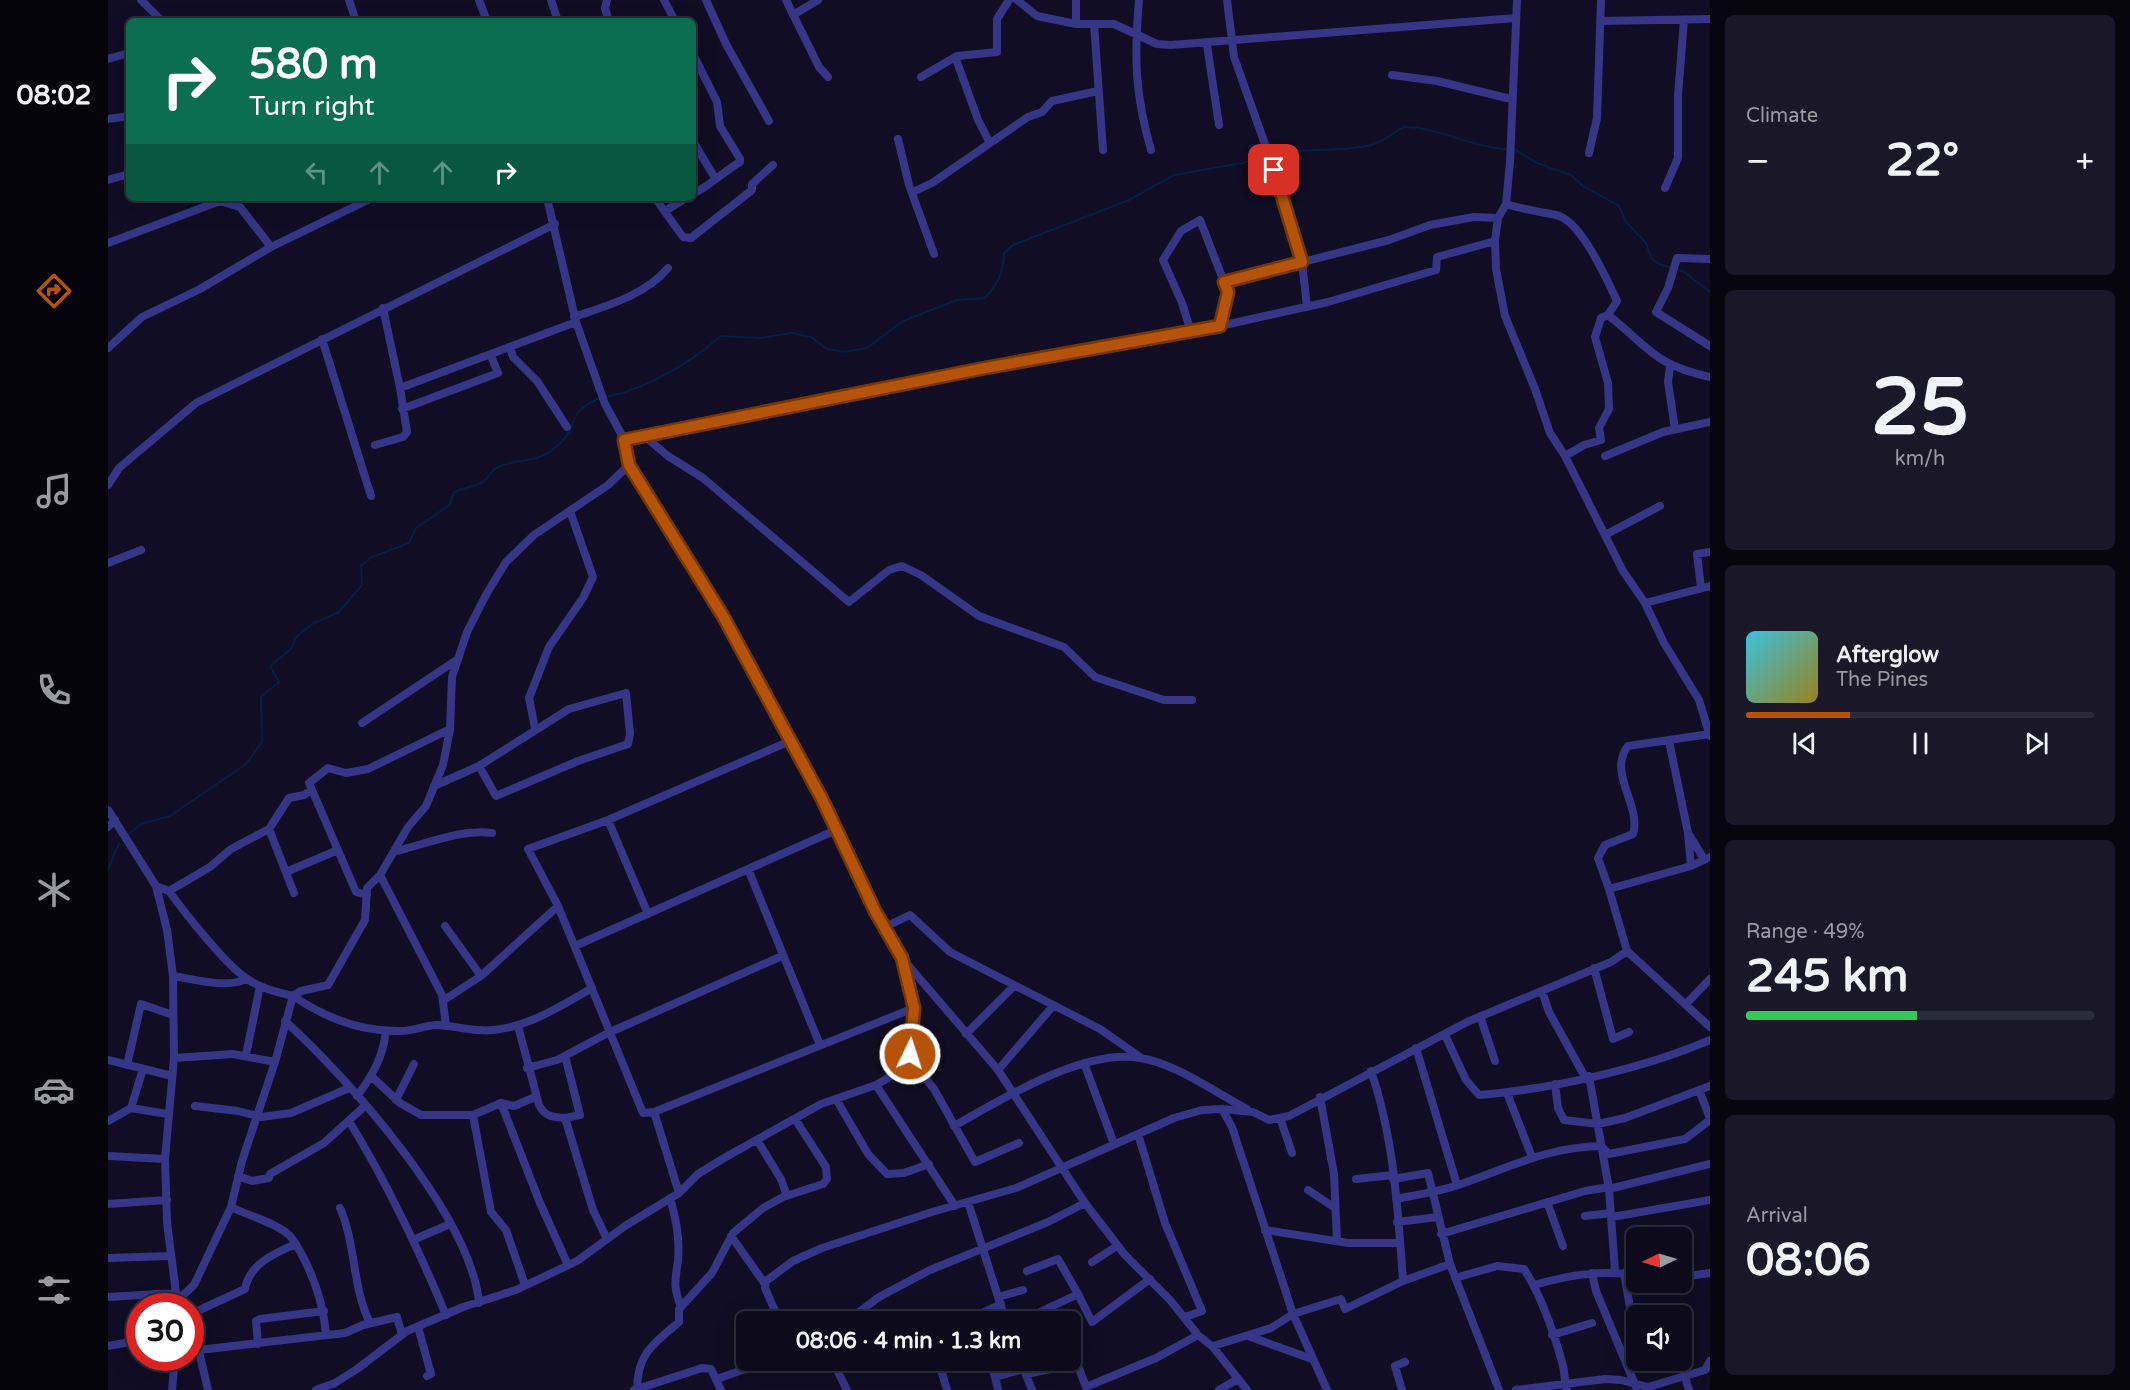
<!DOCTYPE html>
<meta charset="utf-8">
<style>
body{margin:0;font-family:"Varela Round",sans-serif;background:#1a1828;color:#f1f3f6;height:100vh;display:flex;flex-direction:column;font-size:22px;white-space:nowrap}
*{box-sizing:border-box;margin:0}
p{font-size:20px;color:#9a9aa3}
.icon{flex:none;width:33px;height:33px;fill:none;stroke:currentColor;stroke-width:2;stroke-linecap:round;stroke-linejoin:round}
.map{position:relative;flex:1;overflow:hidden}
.sheet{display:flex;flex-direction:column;gap:15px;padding:15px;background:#07060f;width:420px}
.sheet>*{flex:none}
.top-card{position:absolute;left:18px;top:18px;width:570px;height:183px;border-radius:9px;box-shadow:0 6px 24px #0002,0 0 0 2px #2c2b3a;background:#0b6e4f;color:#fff;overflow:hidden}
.needle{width:39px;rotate:265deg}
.controls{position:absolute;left:1518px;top:1227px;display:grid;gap:12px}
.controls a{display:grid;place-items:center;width:66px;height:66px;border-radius:9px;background:#0c0a1b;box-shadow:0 6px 24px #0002,0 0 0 2px #2c2b3a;font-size:30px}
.speed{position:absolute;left:18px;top:1293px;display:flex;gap:12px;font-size:30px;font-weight:700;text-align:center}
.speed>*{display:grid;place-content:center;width:78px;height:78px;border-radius:50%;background:#0c0a1b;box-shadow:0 6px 24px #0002,0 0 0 2px #2c2b3a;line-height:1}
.speed .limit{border:9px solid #d22;background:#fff;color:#111}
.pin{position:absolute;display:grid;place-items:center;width:51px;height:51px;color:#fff;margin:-26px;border-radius:12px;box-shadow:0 3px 9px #0006}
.me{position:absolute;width:66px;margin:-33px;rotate:4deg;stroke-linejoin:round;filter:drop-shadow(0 0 4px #0008)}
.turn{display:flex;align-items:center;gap:21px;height:126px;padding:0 24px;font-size:27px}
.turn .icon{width:78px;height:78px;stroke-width:2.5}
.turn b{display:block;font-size:42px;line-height:51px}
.lanes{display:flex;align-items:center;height:57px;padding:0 24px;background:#0003;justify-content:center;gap:30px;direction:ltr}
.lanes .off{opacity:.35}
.big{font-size:45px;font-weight:800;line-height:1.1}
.sheet .card{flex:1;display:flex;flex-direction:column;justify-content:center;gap:9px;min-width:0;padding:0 21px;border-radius:9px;background:#1a1828}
.sheet .dial{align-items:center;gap:0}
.dial b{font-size:78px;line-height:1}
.song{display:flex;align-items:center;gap:18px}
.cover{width:72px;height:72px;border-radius:9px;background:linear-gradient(135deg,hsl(190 70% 55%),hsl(50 70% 35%))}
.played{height:6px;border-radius:3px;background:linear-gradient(90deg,#b45309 30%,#2c2b3a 30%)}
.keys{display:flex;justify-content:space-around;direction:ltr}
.heat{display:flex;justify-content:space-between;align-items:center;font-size:33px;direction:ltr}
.charge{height:9px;border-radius:4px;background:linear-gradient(90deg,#34c759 49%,#2c2b3a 0)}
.trip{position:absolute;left:628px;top:1311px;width:345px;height:60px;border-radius:9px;background:#0c0a1b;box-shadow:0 6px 24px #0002,0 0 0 2px #2c2b3a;font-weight:800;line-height:60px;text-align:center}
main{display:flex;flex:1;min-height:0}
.tabs{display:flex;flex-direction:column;width:108px;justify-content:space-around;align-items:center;background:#05040b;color:#9a9aa3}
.tabs .icon{width:42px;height:42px}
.tabs .selected{color:#b45309}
.tabs b{font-size:27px;color:#f1f3f6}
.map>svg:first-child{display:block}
</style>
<main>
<nav class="tabs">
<b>08:02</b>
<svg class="icon selected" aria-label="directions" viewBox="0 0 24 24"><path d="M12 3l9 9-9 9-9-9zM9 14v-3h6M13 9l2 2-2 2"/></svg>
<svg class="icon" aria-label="music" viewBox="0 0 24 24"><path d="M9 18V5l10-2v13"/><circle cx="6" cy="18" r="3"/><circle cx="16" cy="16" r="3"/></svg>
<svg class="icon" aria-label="phone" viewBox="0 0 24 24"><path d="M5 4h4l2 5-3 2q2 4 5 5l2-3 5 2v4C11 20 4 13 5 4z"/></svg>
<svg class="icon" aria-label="climate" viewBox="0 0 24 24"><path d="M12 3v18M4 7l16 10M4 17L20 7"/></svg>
<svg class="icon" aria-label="car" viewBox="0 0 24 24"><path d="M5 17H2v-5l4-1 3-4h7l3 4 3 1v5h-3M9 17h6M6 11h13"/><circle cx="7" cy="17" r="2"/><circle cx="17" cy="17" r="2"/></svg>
<svg class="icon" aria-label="filters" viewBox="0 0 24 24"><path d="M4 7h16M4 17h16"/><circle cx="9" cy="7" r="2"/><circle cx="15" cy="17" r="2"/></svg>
</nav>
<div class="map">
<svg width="1602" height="1390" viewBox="0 0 1602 1390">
<rect width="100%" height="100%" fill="#100d24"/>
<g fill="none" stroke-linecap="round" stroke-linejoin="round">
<path stroke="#071e43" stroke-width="2" d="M1406 149 1429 163 1463 175 1475 186 1511 206 1518 222 1538 243 1544 259 1553 265 1564 268
M1163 154C1196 147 1231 153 1263 145 1276 142 1284 133 1296 127 1329 127 1364 147 1397 149
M1568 270 1575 271 1602 292
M498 397C539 389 582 363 613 336L652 338 684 333 703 337 719 349 737 352 759 348 795 321 849 300 877 298C890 284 896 271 896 253L905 245 1021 200 1066 175 1134 163 1156 156
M21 834 33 824 62 816 138 764 154 742 153 697 171 682 162 666 184 648 187 638 204 624 231 612 254 585 253 566 264 557 301 543 308 528 342 505 345 493C356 486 367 487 375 482 380 479 383 471 388 468 412 455 431 468 455 440 472 422 458 413 490 399
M0 869 11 844"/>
<path stroke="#363586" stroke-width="8" d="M33 0 54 21
M241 0 248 21
M371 0 379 21
M443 0 450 21
M499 0 497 8 501 21
M556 0 567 21
M598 0 618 44 661 121
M678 0 711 67 720 77
M909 0 929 16 968 24H1006L1049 44 1063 45 1408 18
M1031 0C1026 57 1027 95 1043 150
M1119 0 1126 57 1175 195 1194 262 1199 307
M1409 0 1402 162 1398 204 1390 218 1387 241 1388 269 1397 316 1427 389 1442 433 1457 456 1515 571 1537 603 1556 643 1591 700 1602 736
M685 15 710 0
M1493 21 1602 19
M968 24V0
M986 24 995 150
M1099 45 1111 125
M585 54 609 102 612 126 632 159V162C615 172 603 185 585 194
M0 59 21 53
M848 59 870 120 882 143
M1284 75 1329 81 1403 99
M813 77 849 56 889 52V19L901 0
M0 119 21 116
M790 139 801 185 826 254
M586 143 607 178
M1481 153 1489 118 1493 0
M0 180 21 174
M1557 188 1570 158V95L1576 20
M805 192 824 183 920 117 934 112 944 101 990 91
M439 198 468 322 497 404 516 439 521 465 615 616 713 799 767 911 794 958 890 1070 977 1203 1017 1255 1062 1300 1090 1335 1105 1347 1139 1390
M547 198 575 237 583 238 644 190V184L665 165
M1398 204C1414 209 1431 212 1448 215 1473 220 1499 280 1509 301L1500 315 1493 318 1487 337 1500 383 1501 409 1491 428 1493 440 1476 445 1457 456
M557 211 578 198
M0 243 112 201 132 207 163 247
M1602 259 1569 258 1560 288 1548 312 1602 346
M1500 315C1542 348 1546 365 1602 377
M466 317C498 306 538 295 560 268
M1112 326 1220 302 1328 270 1329 257 1387 241
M1083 332 1074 303 1055 260 1073 231 1092 220 1116 282
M214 339 263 496
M402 347 405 357 429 381 459 427
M0 348 34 317 92 289 163 247 264 198
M1562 366 1560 382 1567 429
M292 388 468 322
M294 409 390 373 383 356
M535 435 560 456 595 478 741 602 781 570 794 566 813 575 871 616 956 647 987 677 1056 700H1084
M516 439 877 368 1112 326 1120 292 1116 282 1281 240 1322 225 1366 217 1390 218
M267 445 295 437 299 432 292 388 275 308
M1497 456 1555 432 1602 422
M0 485 11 468 88 403 447 224
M1497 535 1552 506
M0 563 33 550
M1593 588 1589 554 1602 552
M1537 603 1602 586
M254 723 350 659
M427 728 421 698 441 647 475 598 485 577 462 511
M1561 741 1580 833 1583 866
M326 786 371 766 461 709 518 693 522 734 520 744 470 761 388 796 371 766
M0 810 48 886 59 930 65 976 66 1058 57 1159 59 1222 68 1293 78 1306
M500 820 540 914
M0 827 7 820
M161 829 186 893
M1582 836 1596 859
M288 851C319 844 352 829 384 833
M640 869 712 1045
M178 872 230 850
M272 875 334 995 338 1025
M48 886 61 891C76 912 118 965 138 978 152 988 168 992 185 996L193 991 220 985 257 920 259 888 272 875 300 827 318 806 335 765 342 729 344 677 359 632 379 593 398 562 426 535 500 485 521 465
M1501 889 1490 858 1497 845 1525 834C1534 806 1499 773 1520 746L1602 734
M61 891 102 867 123 849 161 829 181 798 196 795 203 790
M259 895 248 892 201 783 220 768 238 773 260 769 342 729
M337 926 373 976
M777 927 802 915 842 952 992 1029 1032 1057
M467 946 728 830
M1519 951 1602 1027
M1486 968 1505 1039 1521 1032
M65 976C86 979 118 989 138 979
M1434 991 1441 1012 1477 1077
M336 1000 373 976 450 906
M1578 1004 1602 979
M1372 1016 1387 1061
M177 1021C241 1079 363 1216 371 1303
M410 1026 431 1105C437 1117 445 1117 457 1118L485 1210 499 1239
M858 1034 906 986
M1337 1035 1358 1080 1371 1095C1444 1089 1535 1069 1602 1040
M1308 1048 1349 1185
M138 1055 152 986
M457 1056 472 1115 457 1118
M800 1056 826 1089 867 1162 911 1143
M66 1058 125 1054 167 1062
M0 1060 64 1076
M976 1063 1006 1144
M19 1065 33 1004 65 1015
M419 1068 449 1060 500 1033 674 956
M890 1070 945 1006
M1263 1071C1286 1138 1290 1211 1295 1281
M1481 1076 1501 1189 1507 1271
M264 1077 292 1103 313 1115H365L393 1103 406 1106 427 1097
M1447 1084 1450 1108 1456 1120 1490 1124 1517 1118 1602 1086
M768 1085 847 1206
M1591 1090 1602 1118
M1399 1093 1424 1157
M249 1096C265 1075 275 1057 278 1031
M1212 1097 1226 1174 1229 1241
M728 1099 760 1154 779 1174 796 1173 821 1164
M288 1100 306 1064
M393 1103 432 1203 460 1265
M87 1106 130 1111 153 1117 183 1113 241 1088
M23 1108 35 1069
M1114 1109 1124 1127 1185 1314 1219 1390
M546 1112 806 1008
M365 1115 383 1212 398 1230 417 1285
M1172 1118 1184 1153
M0 1121 23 1108 59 1114
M241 1121C279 1183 310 1248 338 1315
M846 1126C894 1099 976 1048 1032 1058 1067 1063 1108 1093 1139 1109
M1030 1134 1057 1223 1094 1311 1077 1317
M649 1140 673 1179 679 1196
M0 1156 57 1159
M130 1176 144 1181 161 1178 162 1174 216 1143 258 1105
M1248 1179 1285 1175
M1285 1179 1320 1173 1342 1264 1391 1390
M1501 1189 1602 1164
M1200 1190 1227 1208
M571 1193 546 1112 535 1113 450 906 420 849 500 820 682 741
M562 1198C568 1218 572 1239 570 1260 567 1282 565 1286 573 1307
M1288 1199C1308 1195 1328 1192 1347 1186 1398 1169 1438 1147 1493 1146L1501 1154 1577 1139 1602 1120
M860 1202 898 1322
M1439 1202 1455 1246
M0 1204 59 1200
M123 1207C141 1216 166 1222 181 1235 187 1241 190 1248 194 1255 208 1281 215 1304 218 1333
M232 1208C248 1244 244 1287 262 1323
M1477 1216 1503 1213
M1504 1217 1602 1200
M1289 1222 1330 1217
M1157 1230 1240 1243H1292
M1333 1234 1477 1191 1501 1187
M623 1236 657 1284
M305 1240 342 1224
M0 1258 62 1256
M984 1262 1009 1246
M919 1271 950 1259 970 1294
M1484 1273 1488 1291 1528 1387
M1516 1273 1523 1313
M1574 1277 1602 1273
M1347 1278 1389 1266 1416 1269C1434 1297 1445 1330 1454 1362 1457 1371 1456 1381 1459 1390
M1426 1285C1461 1275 1492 1270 1528 1275
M0 1297 68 1293
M890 1297 915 1290
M68 1306 72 1298 86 1285 123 1207 134 1161 167 1062 185 996C216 1017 254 1032 293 1031 305 1031 315 1026 328 1025 342 1025 355 1029 369 1030 409 1034 450 1008 484 988
M82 1313 100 1390
M83 1314 137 1289C141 1264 167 1253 188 1244
M672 1322 657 1288 658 1281 685 1261 714 1248 824 1212 908 1188 1066 1118 1094 1110 1114 1109 1145 1112 1161 1120 1181 1116 1359 1022 1503 962 1519 951 1501 889 1583 866 1602 857
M744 1322 747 1315 771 1297 822 1270 940 1222 977 1203
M855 1322 893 1304
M911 1322 970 1294 984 1322 1042 1279
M310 1327 323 1374 319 1376
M1444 1335 1484 1323
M1140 1336 1204 1359
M150 1344 148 1321 152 1319 216 1311
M0 1346 32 1340
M1105 1346 1163 1328 1185 1314 1233 1299 1237 1309 1295 1281 1342 1264
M91 1350 237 1333 255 1325 289 1317 294 1335
M724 1360 739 1390
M830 1360 839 1390
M881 1360 887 1377
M912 1360 924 1390
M919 1374 969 1363 978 1387 1048 1358 1090 1335
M1577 1377 1581 1390
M609 1379 662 1360
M64 1390 67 1358
M208 1390 227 1383 249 1369 299 1331 355 1307 408 1290 469 1261 517 1226 571 1193 590 1174 616 1158 713 1104 768 1085 785 1075 802 1054 806 1008 795 962
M526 1390 594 1368 603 1369 613 1390
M529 1390C529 1354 545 1344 571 1322V1309L604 1273 625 1233 655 1208 675 1197 715 1184 719 1179 718 1167 687 1119
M890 1390 887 1377 916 1369
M1111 1390 1130 1379
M1294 1390 1287 1366 1297 1362
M1408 1390 1497 1379 1513 1380 1540 1387 1597 1370 1602 1361"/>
</g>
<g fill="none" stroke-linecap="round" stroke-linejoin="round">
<defs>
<path id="route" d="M802 1054 806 1008 794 958 767 911 714 799 615 616 521 465 516 440 877 368 1112 326 1120 292 1116 282 1194 262 1166 170"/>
</defs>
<use href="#route" stroke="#753606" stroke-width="15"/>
<use href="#route" stroke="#b45309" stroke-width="10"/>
</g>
</svg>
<div class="controls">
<a><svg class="needle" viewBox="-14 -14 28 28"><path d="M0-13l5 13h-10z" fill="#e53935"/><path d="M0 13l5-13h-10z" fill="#9a9aa3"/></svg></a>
<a><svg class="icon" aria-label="sound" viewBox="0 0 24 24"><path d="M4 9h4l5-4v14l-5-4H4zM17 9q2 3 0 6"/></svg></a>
</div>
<div class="speed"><div class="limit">30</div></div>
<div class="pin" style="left:1166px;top:170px;background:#d93025"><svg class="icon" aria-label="arrive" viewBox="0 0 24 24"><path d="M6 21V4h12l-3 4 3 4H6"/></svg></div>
<svg class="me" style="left:802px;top:1054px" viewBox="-20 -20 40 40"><circle r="17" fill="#b45309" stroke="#fff" stroke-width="3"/><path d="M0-11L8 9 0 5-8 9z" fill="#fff"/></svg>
<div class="trip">08:06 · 4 min · 1.3 km</div>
<div class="top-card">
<div class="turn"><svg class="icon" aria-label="right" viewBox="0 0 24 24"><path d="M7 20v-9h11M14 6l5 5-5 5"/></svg><div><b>580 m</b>Turn right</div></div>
<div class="lanes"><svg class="icon off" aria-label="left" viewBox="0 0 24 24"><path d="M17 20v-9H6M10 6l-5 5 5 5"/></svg><svg class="icon off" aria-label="ahead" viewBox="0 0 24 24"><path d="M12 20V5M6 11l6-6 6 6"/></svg><svg class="icon off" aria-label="ahead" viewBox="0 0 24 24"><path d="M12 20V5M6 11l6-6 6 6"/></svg><svg class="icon" aria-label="right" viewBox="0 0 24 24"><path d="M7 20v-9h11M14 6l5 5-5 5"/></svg></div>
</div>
</div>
<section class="sheet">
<div class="card"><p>Climate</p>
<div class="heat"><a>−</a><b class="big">22°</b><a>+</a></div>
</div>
<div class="card dial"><b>25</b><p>km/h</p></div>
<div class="card">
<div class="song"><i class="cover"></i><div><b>Afterglow</b><p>The Pines</p></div></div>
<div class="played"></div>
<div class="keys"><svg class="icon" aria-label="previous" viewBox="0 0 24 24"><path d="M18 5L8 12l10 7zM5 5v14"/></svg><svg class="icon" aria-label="pause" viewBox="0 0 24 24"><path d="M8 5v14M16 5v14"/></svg><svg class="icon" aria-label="next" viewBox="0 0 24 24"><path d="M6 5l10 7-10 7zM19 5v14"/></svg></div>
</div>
<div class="card"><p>Range · 49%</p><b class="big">245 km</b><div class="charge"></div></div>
<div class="card"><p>Arrival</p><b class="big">08:06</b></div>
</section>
</main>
